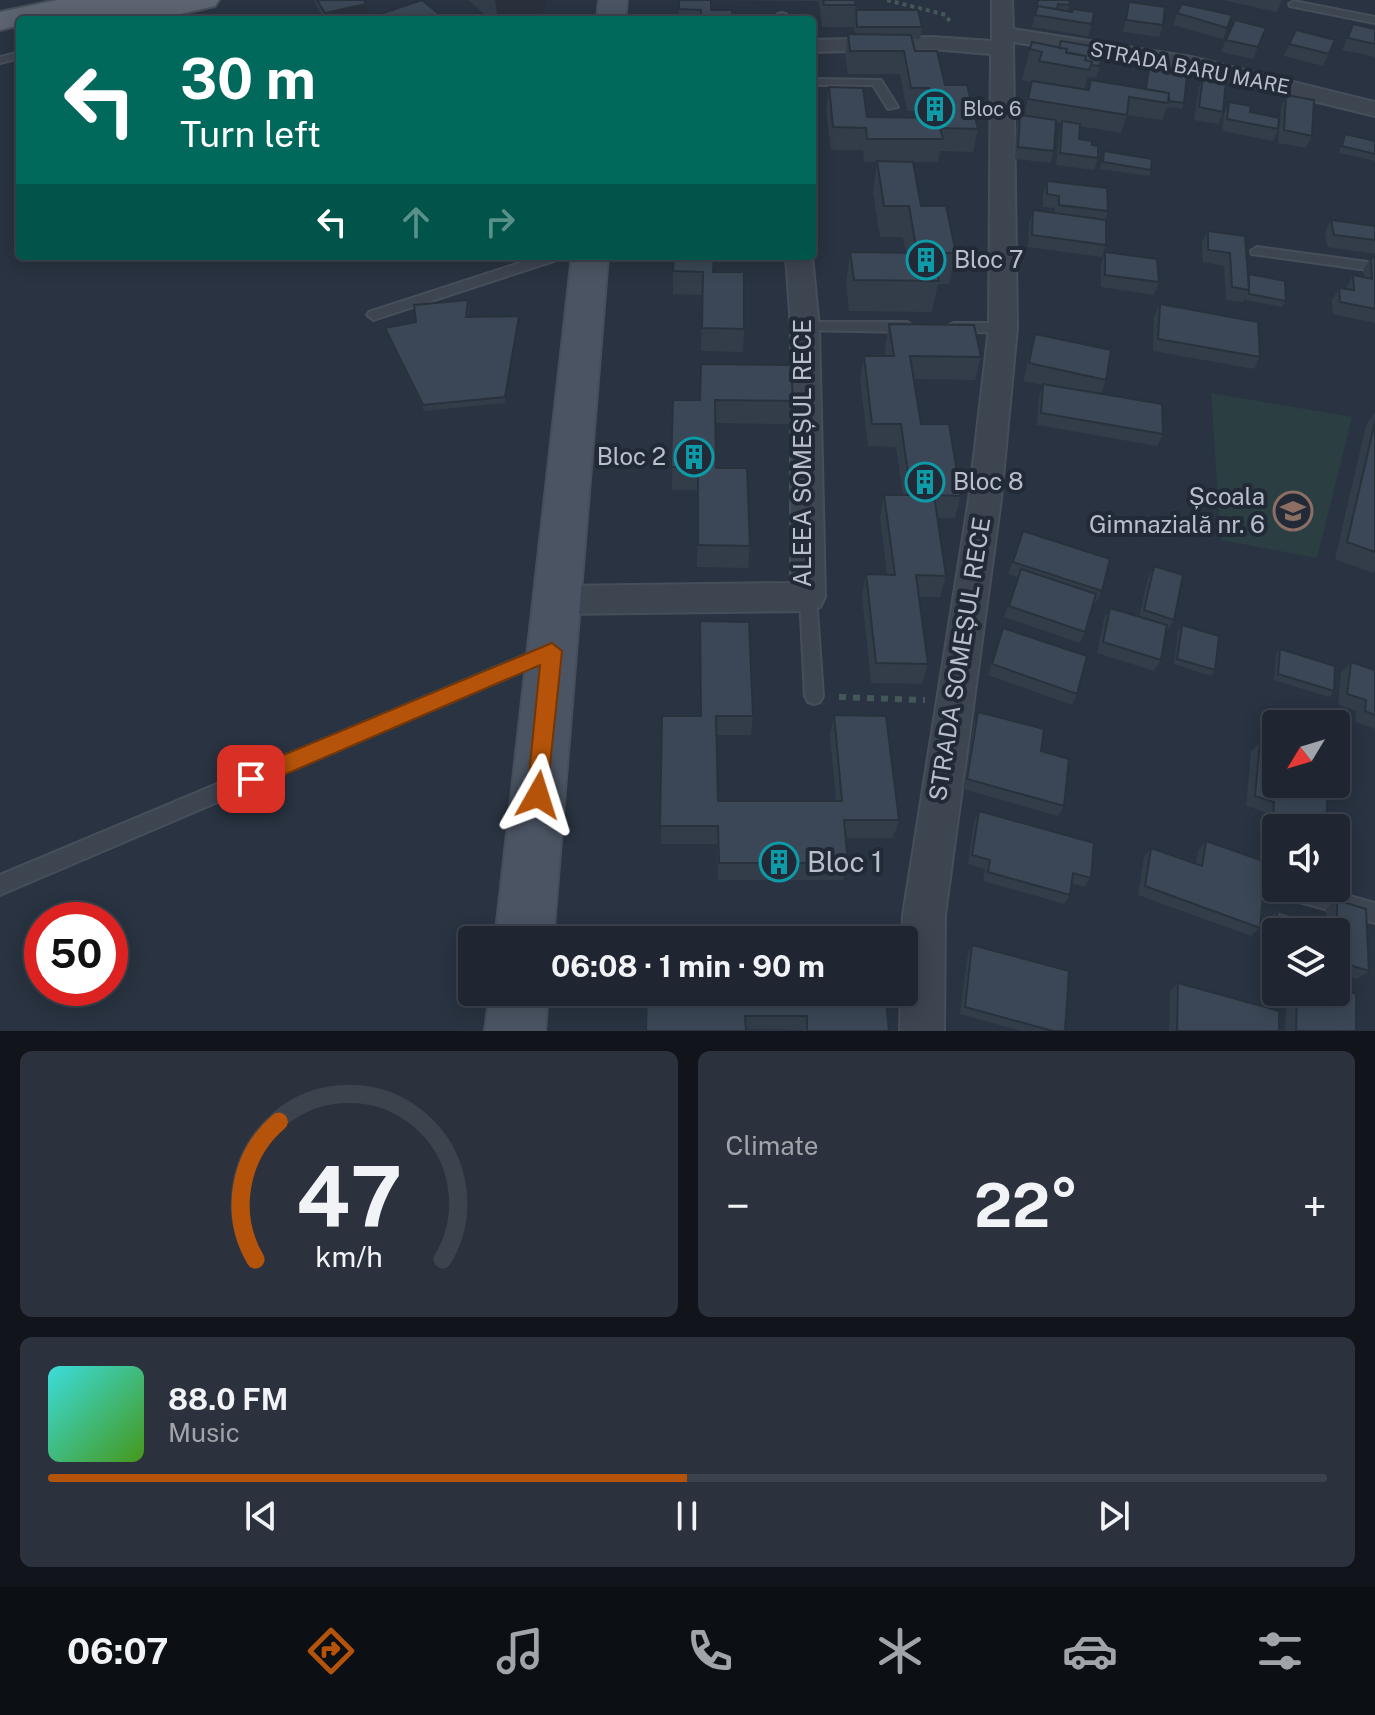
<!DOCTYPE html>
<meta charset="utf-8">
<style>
body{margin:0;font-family:"Public Sans",sans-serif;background:#2c323d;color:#f1f3f6;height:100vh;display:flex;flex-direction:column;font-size:30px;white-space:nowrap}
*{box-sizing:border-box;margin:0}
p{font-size:26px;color:#a1a5ab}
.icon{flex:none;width:44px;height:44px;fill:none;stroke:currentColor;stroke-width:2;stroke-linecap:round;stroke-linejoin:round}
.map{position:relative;height:1031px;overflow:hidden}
.sheet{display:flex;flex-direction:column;gap:20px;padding:20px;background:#11151b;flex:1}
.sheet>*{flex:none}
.hud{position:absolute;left:16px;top:16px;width:800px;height:244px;border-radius:8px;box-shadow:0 4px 20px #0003,0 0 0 2px #3c434d;background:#00695c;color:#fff;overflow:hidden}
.needle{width:52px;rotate:232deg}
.buttons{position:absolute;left:1262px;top:710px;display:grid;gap:16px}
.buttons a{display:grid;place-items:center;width:88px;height:88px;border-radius:8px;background:#1f2631;box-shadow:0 4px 20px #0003,0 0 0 2px #3c434d;font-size:40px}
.speed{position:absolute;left:24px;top:902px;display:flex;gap:16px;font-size:40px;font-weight:700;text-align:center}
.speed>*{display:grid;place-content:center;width:104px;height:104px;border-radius:50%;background:#1f2631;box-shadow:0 4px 20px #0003,0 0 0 2px #3c434d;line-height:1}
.speed .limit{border:12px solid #d22;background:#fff;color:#111}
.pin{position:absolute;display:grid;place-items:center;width:68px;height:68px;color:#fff;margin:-34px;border-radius:16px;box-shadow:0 4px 12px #0006}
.me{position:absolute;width:88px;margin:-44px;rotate:6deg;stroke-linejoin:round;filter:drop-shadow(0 0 6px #0008)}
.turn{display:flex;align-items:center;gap:28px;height:168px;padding:0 32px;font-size:36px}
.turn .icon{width:104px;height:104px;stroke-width:2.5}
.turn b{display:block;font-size:56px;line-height:68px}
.lanes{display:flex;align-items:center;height:76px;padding:0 32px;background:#0003;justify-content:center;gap:40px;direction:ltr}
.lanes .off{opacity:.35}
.big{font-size:60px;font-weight:700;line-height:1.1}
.sheet .card{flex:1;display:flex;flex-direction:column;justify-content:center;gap:12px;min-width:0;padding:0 28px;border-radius:12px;background:#2c323d}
.sheet .dial{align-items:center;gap:0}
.dial svg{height:208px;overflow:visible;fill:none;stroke:#3c434d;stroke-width:7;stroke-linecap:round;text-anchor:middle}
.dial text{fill:#f1f3f6;stroke:none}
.song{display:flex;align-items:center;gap:24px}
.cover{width:96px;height:96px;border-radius:12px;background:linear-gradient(135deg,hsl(180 70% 55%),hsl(100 70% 35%))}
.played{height:8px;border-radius:4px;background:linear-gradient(90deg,#b45309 50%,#3c434d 50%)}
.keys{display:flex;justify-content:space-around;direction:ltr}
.heat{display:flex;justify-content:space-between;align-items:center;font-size:44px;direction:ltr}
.sheet .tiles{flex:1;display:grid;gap:20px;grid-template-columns:1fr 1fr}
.card:last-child{grid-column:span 2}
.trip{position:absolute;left:458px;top:926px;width:460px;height:80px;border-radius:8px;background:#1f2631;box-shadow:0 4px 20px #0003,0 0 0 2px #3c434d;font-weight:700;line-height:80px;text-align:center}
.tab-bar{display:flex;height:128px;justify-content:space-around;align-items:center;background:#0c0f14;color:#a1a5ab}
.tab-bar .icon{width:56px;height:56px}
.tab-bar .on{color:#b45309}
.tab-bar b{font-size:36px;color:#f1f3f6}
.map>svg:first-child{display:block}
</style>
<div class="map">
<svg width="1375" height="1031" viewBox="0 0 1375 1031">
<rect width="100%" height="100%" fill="#293341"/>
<path fill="#2b3f42" d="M1211 393 1352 417 1317 558 1221 540Z"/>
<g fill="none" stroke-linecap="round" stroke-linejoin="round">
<defs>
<path id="lane" d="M1294 1 1375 17V23L1290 6 1289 4Z
M782 13 786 14 787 20H777L778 14Z
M20 52V58L0 63V57Z
M812 79 881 80 898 107 888 109 873 85H812Z
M1257 247 1375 263V271L1252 254 1251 251Z
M541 256H562L560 259 379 318 374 320 367 315 369 312Z
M805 322H907L914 327 907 332 800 330 798 327 800 324Z
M954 323H1003L1010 328 1003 333 949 331 947 328 949 325Z
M808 590 814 592 816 597 823 696 820 702 814 704 808 702 805 696 800 597 802 592Z
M544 647 550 650 553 655 550 660 0 895V875Z
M1276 885V888H1321L1375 903V923L1285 898 1278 895 1275 888Z"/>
<path id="street" d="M992 0H1012L1013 29 1191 57 1375 102V116L1191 71 1013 42 1017 328 1001 499 945 915 944 1031H900L903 915 969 499 989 328 991 54 932 49 812 52V40L932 37 992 41Z
M786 256H812L819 327 825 597 820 607 808 611 558 614 546 610 541 600 546 590 558 586 791 583V327Z"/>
<path id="secondary" d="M599 0H627L625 20H597Z
M572 256H608L553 940H495Z
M490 992H548L545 1031H485Z"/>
<path id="primary" d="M57 0H219L215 6 154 20H20V25L0 30V12Z"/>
</defs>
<use href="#lane" stroke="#464e5a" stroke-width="4"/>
<use href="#street" stroke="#464e5a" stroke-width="4"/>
<use href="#secondary" stroke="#464e5a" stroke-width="4"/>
<use href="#primary" stroke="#464e5a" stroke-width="4"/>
<path stroke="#445859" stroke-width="4" stroke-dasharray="4 4" stroke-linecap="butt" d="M887 0 946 15 950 22"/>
<path stroke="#445859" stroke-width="6" stroke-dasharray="7 7" stroke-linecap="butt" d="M839 697 925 700"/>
<use href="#lane" fill="#3d4551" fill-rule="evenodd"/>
<use href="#street" fill="#3d4551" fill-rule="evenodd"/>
<use href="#secondary" fill="#4b5463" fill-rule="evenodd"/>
<use href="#primary" fill="#5b6470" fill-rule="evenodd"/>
</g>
<path fill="#333d4a" d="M314 0H364L369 15 350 20H325L316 5Z
M468 0H547L545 10 517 20H491Z
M679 0H855L856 10 922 27 920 39H912L915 51 945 85 978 129 973 152 940 151 938 162H913L921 206 956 253 949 284H938L932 312 849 311 846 283 850 252H906L903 237H880L873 192 877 162H864L863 150H831L826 110 829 87 867 117 926 118 925 111H907L900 74H848L845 56 848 34H855L854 27H822L819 1 711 0V10L732 20H679Z
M1038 0H1070L1068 11 1092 24 1088 36 1032 27Z
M1222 0H1282L1277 12Z
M1129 2 1163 25 1159 37 1123 32Z
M1177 13 1232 15 1223 39 1173 25Z
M1353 24 1375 29V57L1342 50Z
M1266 28 1253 59 1221 52 1226 40Z
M1296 30 1335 40 1323 66 1284 56Z
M1030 49 1100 66 1096 78 1087 77 1084 89 1088 90 1091 80 1145 89 1149 68 1184 103 1182 109 1167 107 1162 120 1127 115 1121 133 1080 126 1079 139 1092 145 1098 158 1094 170 1056 165 1059 134 1062 123 1056 122 1054 151 1050 163 1015 159 1016 128 1020 115 1024 116 1032 82 1022 80Z
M1203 76 1223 112 1218 124 1194 120 1199 88Z
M1286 95 1312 136 1306 148 1278 143 1281 107Z
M1229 102 1250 112 1278 129 1273 141 1222 131 1224 114Z
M1345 134 1375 141V161L1339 153 1342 140Z
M1104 151 1151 170 1149 176 1100 169Z
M1047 181 1108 211 1105 220 1106 245 1102 257 1028 247 1029 223 1033 210 1055 213V208L1043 207V194Z
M1331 220 1375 226V254L1327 247 1325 232Z
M1208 231 1245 236 1248 276 1286 301 1282 307 1245 300 1246 297 1243 302 1226 300 1224 266 1203 262 1202 243Z
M1105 252 1159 282 1154 295 1101 287V264Z
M1371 257 1375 258V323L1333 314 1332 300 1339 288 1346 289 1353 275 1364 278 1363 270Z
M673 271 713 272 744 329 743 352 701 351 702 295 673 294Z
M468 300 469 306 468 317 519 316V322L506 403 424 411 387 334 385 328 416 322Z
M1160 304 1260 357 1254 369 1153 351 1154 316Z
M889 324 981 357 975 380 914 379 921 424 961 496 955 518H937L946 576 940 597H919L928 664 922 684 871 683 862 596 866 574 887 575 880 517 884 495H903L896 447 868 446 860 379 864 356H886L885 348Z
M1035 334 1106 380 1101 394 1163 434 1157 446 1037 425 1039 397 1043 385 1023 381Z
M673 400 793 401 790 424 715 423 716 468 750 546 748 568 697 567 698 490H672Z
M1375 412V571L1373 573 1335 559 1366 425Z
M1023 531 1102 591 1096 602H1094L1085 632 1080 643 1004 617 1018 577 1008 574Z
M1154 566 1174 620 1167 631H1166L1161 660 1154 671 1097 653 1104 619 1110 608 1139 617 1148 578Z
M1182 625 1215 670 1211 676 1174 664 1178 631Z
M1003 628 1077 694 1072 705 988 675Z
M1280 649 1334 691 1329 697 1274 680 1276 655Z
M1351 662 1375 670V729L1355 722 1356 711 1338 705 1341 673Z
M978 712 1041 751 1064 806 1058 816 963 789 974 723Z
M834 715 899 820 893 838H845L848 863 843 880H718L717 844H661L662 716H753L751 735H716L718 801H836L830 735Z
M1260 742 1326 828H1276V832L1264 828 1265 812 1246 806 1251 752Z
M979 811 1091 878 1084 887 1072 883 1070 895 1064 904 983 881 985 869 968 864 974 821Z
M1206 841 1260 928 1251 936 1138 895 1144 857 1151 848 1196 864 1198 851Z
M1337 900 1369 971 1357 979 1336 973V932H1276V954L1267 951 1268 919 1277 911 1310 921 1317 915 1326 918V909Z
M972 945 1065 1031H1021L960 1014 968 953Z
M1178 983 1279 1031H1169L1170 991Z
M885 992 889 1031H803V1030L746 1029 646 1031Z
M1287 992H1336L1356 1031H1285Z"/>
<path fill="#29323c" d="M495 0H547L545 10 517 20H498Z
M366 4 369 15 350 20H327L325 13Z
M519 316V322L506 403 505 397Z"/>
<path fill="#3b4756" stroke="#29323c" stroke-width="2" d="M317 0H364L366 4 325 13Z
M422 0 446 20H362Z
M679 0H711V10H732V20H701V10L679 9Z
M823 0H855L856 5H824Z
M1038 0H1070L1069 5 1058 4 1057 9 1037 6Z
M1129 2 1165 7 1163 25 1126 20Z
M1182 4 1232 15 1227 28 1177 13Z
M1038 6 1072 12 1073 9 1094 12 1092 24 1035 15Z
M856 10H918L922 27H857Z
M1235 20 1266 28 1258 47 1226 40Z
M1353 24 1375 29V44L1348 38Z
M1296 30 1335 40 1329 54 1289 44Z
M848 34 911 35 915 51H937L945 85H967L978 129 940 128 943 139H867L866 128 833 127 829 87 863 88 867 117 935 118 929 88H911L904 51H850Z
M1061 41 1103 48 1100 66 1091 65 1092 62 1085 60 1086 56 1066 53 1067 49 1059 48Z
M1032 42 1067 49 1066 52 1086 56 1085 60 1092 62 1089 70 1039 61 1042 52 1030 49Z
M1149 68 1187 75 1184 103 1169 101V93L1146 89Z
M1203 76 1226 80 1223 112 1199 107Z
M1091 80 1169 93 1168 103 1129 97 1127 115 1028 99 1032 81 1089 90Z
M1286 95 1314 100 1312 136 1284 130Z
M1229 102 1251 106 1250 112 1279 118 1278 129 1227 119Z
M1020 115 1056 120 1054 151 1018 147Z
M1062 121 1080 124 1079 139 1092 141V145L1098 146V158L1060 153Z
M1345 134 1375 141V154L1342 146Z
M1104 151 1152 159 1151 170 1103 162Z
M877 161 913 162 921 206H946L956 253H933L939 281 854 280 850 252 917 253 909 206H884Z
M1047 181 1107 188 1108 211 1059 205V196L1047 194Z
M1033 210 1106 220V245L1032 235Z
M1331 220 1375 226V240L1334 235Z
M1208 231 1245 236 1249 290 1232 287 1230 253 1208 250Z
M1105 252 1157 259 1159 282 1105 275Z
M674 256H714L713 272H744V329L702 328 703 272 673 271Z
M1371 257 1375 258V309L1340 302 1339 288 1354 290 1353 275 1372 279Z
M1249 274 1285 281 1286 301 1249 294Z
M468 300 466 317 519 316 505 397 423 405 385 328 416 322 414 305Z
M1160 304 1258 322 1260 357 1158 339Z
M889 324 974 325 981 357 910 356 921 424H949L961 496 934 495 946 576 916 575 928 664 876 663 866 574 895 575 884 495H911L901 424H872L864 356H894Z
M1035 334 1111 350 1106 380 1029 363Z
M701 364 791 365 793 401 715 400 716 468H747L750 546 698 545V467H671L673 400H700Z
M1043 384 1162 404 1163 434 1041 413Z
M1375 422V552L1347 542Z
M1023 531 1110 559 1102 591 1013 562Z
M1154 566 1183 575 1174 620 1144 610Z
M1021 569 1096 594 1085 632 1009 606Z
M1110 608 1167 625 1161 660 1103 642Z
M700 621 749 622 753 716H716L718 801H842L834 715 886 716 899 820H844L848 863H719L718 826H660L662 716H701Z
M1182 625 1219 636 1215 670 1177 659Z
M1003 628 1087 656 1077 694 992 664Z
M1280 649 1335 666 1334 691 1278 674Z
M1351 662 1375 670V715L1365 711 1366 700 1347 694Z
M978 712 1044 729 1041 751 1069 759 1064 806 967 779Z
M1260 742 1276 747V784H1328L1326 828H1301L1273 818 1274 802 1255 796Z
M979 811 1094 843 1091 878 1073 873 1070 895 988 872 990 860 972 855Z
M1206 841 1266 862 1260 928 1145 886 1151 848 1202 866Z
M1337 900 1366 909 1369 971 1336 961V932H1277V911L1317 923V915L1337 922Z
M857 925 889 930V940H857Z
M972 945 1069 971 1065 1031H1053L965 1007Z
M1178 983 1279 1011V1031H1177Z
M1336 987 1356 994V1031H1296L1297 992H1336Z
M647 992H885L889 1031H807V1016H745L746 1031H646Z"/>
<path fill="#b45309" stroke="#753606" stroke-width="2" d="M552 643 562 651 546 803 538 806 530 803 527 795 540 665 258 786 251 789 243 786 240 779 243 772Z"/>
<defs>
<symbol id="building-ring" viewBox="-11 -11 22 22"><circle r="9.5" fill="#212a36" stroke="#0f9aa8" stroke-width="1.5"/><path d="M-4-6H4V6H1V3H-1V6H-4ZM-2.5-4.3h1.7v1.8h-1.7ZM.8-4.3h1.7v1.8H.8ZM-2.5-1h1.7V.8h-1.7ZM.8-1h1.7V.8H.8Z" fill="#0f9aa8"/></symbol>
<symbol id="school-ring" viewBox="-11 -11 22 22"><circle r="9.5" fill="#212a36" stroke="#8d6e63" stroke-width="1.5"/><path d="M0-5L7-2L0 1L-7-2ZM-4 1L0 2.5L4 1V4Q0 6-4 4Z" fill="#8d6e63"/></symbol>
</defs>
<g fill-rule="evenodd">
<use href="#building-ring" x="913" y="87" width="44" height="44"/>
<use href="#building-ring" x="904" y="238" width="44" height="44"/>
<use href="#building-ring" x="672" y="435" width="44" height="44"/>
<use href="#building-ring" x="903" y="460" width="44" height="44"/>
<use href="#school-ring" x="1271" y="489" width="44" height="44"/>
<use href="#building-ring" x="757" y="840" width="44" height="44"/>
</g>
<g text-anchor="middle" stroke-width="8" stroke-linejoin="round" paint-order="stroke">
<g font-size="20" fill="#bac0cb" stroke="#212a36">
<text transform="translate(1190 68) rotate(11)" y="7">STRADA BARU MARE</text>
</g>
<g font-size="20" fill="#bac0cb" stroke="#212a36" text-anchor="start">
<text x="963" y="116">Bloc 6</text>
</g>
<g font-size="24" fill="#bac0cb" stroke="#212a36" text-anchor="start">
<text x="954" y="268">Bloc 7</text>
<text x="666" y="465" text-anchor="end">Bloc 2</text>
<text x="953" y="490">Bloc 8</text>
<text x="1265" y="505" text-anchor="end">Școala<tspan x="1265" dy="28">Gimnazială nr. 6</tspan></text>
</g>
<g font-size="24" fill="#bac0cb" stroke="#212a36">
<text transform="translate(803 453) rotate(-90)" y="8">ALEEA SOMEȘUL RECE</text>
<text transform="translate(960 659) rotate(-81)" y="8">STRADA SOMEȘUL RECE</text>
</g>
<g font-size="28" fill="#bac0cb" stroke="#212a36" text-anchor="start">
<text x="807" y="872">Bloc 1</text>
</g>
</g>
</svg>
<div class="buttons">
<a><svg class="needle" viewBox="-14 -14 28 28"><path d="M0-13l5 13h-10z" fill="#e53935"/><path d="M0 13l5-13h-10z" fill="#a1a5ab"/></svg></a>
<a><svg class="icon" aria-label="sound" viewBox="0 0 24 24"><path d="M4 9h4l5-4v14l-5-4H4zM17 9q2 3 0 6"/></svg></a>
<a><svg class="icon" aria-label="layers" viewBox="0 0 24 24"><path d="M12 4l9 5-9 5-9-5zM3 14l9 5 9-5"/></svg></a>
</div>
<div class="speed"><div class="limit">50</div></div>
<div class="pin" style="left:251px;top:779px;background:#d93025"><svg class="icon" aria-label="arrive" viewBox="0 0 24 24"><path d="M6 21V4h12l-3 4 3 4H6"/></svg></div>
<svg class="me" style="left:538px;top:795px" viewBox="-20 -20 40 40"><path d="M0-17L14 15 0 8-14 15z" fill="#b45309" stroke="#fff" stroke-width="4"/></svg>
<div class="trip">06:08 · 1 min · 90 m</div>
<div class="hud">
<div class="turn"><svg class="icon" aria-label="left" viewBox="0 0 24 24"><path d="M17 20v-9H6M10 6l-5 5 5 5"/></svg><div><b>30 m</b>Turn left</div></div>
<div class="lanes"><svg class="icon" aria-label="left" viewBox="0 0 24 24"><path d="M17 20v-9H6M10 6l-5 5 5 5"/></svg><svg class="icon off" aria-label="ahead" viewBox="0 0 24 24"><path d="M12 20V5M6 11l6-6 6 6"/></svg><svg class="icon off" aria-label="right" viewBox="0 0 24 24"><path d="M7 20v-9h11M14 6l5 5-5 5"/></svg></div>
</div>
</div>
<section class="sheet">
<div class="tiles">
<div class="card dial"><svg viewBox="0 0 100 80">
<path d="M14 69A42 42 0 1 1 86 69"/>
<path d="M14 69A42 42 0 0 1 23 16" stroke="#b45309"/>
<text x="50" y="56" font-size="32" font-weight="700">47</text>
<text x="50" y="72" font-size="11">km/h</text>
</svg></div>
<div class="card"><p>Climate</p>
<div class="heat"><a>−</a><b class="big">22°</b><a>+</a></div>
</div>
<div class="card">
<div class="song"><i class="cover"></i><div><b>88.0 FM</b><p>Music</p></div></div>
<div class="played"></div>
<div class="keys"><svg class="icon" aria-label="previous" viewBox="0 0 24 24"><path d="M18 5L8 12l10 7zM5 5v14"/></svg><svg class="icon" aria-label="pause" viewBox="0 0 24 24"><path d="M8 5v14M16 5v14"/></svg><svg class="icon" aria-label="next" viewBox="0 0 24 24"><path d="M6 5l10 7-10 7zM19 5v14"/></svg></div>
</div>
</div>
</section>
<nav class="tab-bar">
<b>06:07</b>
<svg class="icon on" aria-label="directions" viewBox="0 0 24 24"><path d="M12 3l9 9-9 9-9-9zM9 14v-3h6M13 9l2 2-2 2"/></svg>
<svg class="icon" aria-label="music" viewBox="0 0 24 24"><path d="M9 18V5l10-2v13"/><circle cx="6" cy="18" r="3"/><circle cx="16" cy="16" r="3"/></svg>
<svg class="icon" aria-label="phone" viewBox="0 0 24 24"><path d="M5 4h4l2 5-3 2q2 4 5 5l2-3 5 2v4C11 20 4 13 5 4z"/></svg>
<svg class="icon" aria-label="climate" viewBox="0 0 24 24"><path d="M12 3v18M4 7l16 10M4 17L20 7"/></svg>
<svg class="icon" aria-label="car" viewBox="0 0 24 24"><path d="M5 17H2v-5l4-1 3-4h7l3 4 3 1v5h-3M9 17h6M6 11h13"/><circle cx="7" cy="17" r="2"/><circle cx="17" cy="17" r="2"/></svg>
<svg class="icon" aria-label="filters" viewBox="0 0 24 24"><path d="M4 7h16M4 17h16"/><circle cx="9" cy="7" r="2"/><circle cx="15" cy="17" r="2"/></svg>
</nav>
